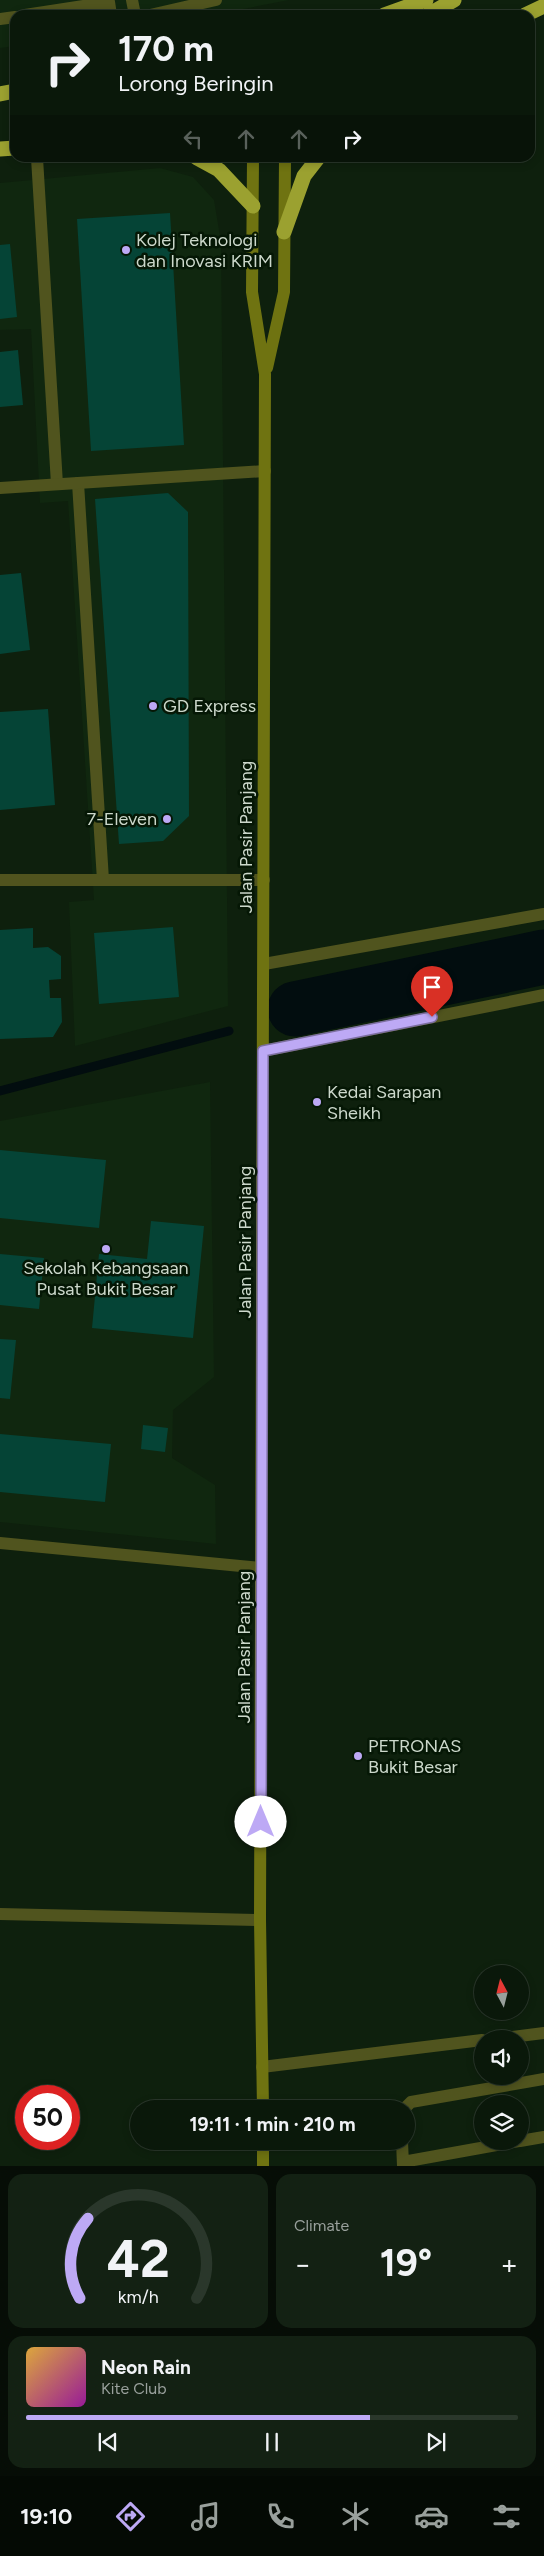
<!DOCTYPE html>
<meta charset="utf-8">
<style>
body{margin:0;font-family:Figtree,sans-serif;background:#132113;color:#f1f3f6;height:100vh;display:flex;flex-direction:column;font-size:19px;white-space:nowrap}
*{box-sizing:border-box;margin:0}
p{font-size:16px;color:#99a09c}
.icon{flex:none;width:28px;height:28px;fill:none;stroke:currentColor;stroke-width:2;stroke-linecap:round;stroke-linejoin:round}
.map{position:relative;height:2166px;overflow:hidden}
.drawer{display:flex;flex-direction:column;gap:8px;padding:8px;background:#060d06;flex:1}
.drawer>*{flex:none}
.guide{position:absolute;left:10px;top:10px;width:525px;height:152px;border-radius:15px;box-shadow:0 2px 8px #0003,0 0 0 1px #2a372b;background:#0a180a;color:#f1f3f6;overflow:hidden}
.needle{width:32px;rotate:353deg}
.fabs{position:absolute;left:474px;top:1965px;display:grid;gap:10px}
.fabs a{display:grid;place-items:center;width:55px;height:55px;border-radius:50%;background:#0a180a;box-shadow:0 2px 8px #0003,0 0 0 1px #2a372b;font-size:25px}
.speed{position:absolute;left:15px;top:2085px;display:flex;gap:10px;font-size:25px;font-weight:700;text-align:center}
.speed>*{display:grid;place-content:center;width:65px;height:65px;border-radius:50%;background:#0a180a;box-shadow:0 2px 8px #0003,0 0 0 1px #2a372b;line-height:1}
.speed .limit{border:8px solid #d22;background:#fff;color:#111}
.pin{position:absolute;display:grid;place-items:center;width:42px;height:42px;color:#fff;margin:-51px -21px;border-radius:50% 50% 50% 0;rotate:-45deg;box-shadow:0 0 5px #0007}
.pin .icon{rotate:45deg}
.me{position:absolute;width:55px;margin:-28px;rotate:0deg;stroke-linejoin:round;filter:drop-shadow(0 0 4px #0008)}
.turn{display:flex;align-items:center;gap:18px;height:105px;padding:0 25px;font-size:22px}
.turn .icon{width:65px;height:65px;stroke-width:2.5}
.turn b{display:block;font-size:35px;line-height:42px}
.lanes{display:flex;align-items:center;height:48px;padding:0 25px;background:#0003;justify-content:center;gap:25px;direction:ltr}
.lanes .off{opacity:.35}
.big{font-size:38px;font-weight:700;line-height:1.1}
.drawer .tile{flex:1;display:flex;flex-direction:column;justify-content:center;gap:8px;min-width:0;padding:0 18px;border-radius:15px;background:#132113}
.drawer .dial{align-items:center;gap:0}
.dial svg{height:130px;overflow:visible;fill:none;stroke:#2a372b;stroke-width:7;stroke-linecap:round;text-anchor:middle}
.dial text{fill:#f1f3f6;stroke:none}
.song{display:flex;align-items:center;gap:15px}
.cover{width:60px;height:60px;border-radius:8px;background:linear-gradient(135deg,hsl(40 70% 55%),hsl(300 70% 35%))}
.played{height:5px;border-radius:2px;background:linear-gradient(90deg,#bda9f5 70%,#2a372b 70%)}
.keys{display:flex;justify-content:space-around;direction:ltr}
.heat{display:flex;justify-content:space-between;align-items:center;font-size:28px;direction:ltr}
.drawer .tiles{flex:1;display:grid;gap:8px;grid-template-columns:1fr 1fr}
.tile:last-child{grid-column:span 2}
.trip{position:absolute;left:130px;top:2100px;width:285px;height:50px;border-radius:25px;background:#0a180a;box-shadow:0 2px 8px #0003,0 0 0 1px #2a372b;font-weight:700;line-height:50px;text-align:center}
.tab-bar{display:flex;height:80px;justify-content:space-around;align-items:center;background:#040a04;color:#99a09c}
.tab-bar .icon{width:35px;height:35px}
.tab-bar .on{color:#bda9f5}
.tab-bar b{font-size:22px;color:#f1f3f6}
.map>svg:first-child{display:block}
</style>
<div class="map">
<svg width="544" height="2166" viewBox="0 0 544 2166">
<rect width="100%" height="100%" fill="#0e200d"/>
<path fill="#10270f" d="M0 0H289L212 15H15V46L0 48Z
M160 168 193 177 214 200 221 242 228 1006 75 1046 69 902 94 900 68 501 40 503 31 329 0 330V183Z
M210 1082 214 1377 173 1410 172 1458 215 1485 216 1544 0 1522V1121Z"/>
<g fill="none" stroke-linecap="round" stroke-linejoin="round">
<path stroke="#020d0f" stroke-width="9" d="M0 1091 229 1031"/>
<path stroke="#020d0f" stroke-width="55" d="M295 1009 544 957"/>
</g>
<path fill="#054436" d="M170 213 184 445 91 451 77 219Z
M10 244 17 317 0 319V245Z
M18 350 23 405 0 407V352Z
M168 493 188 512 189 816 163 841 119 844 95 499Z
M21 573 30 650 0 654V575Z
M48 709 55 805 0 810V712Z
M173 927 179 997 99 1004 94 933Z
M33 928V948L48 947 61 956V979L49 980 50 998H61L62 1022 53 1037 0 1039V930Z
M0 1150 106 1160 99 1228 0 1218Z
M151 1221 204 1226 193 1338 92 1328 99 1254 147 1259Z
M0 1254 44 1258 39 1309 0 1305Z
M0 1339 16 1340 10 1399 0 1398Z
M143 1425 168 1428 165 1452 141 1449Z
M0 1434 111 1444 105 1502 0 1492Z"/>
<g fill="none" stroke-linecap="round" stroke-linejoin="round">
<path stroke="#50541e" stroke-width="12" d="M132 0 135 15
M150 15 216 0
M37 158 57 484
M78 483 103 880
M404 2109 411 2102 544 2079
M402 2141 403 2166
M520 2141 544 2137
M403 2162 519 2141"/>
<path stroke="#50541e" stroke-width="12" d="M25 15 109 2 111 15
M0 19 15 17
M0 488 265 471
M0 880H264
M264 964 544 914
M263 1051 544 995
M0 1543 261 1568
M0 1914 260 1920
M496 2039 544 2033
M262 2067 482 2040"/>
<path stroke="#6f7311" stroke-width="12" d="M253 158 252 292 265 374 260 1920 263 2109
M267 368 284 292 285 158
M263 2141V2166"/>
<path stroke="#9ba130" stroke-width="15" d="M384 15 426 0
M428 15 454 0
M525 15 544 6
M0 94 15 91
M0 149 15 148
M197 158 219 170 253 206
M284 232 304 176 318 158"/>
</g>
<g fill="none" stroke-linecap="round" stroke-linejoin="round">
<defs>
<path id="route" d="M261 1822 263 1051 432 1017"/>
</defs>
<use href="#route" stroke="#7b6e9f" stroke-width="12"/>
<use href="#route" stroke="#bda9f5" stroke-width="9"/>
</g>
<g fill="#bda9f5" stroke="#051705" stroke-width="2">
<circle cx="126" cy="250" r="5"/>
<circle cx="153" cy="706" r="5"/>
<circle cx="167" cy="819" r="5"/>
<circle cx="317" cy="1102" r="5"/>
<circle cx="106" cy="1249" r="5"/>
<circle cx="358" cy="1756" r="5"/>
</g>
<g text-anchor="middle" stroke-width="5" stroke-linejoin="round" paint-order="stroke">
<g font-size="18" fill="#ccd8cb" stroke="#051705" text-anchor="start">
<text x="136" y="246">Kolej Teknologi<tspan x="136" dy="21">dan Inovasi KRIM</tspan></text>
<text x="163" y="712">GD Express</text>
<text x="157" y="825" text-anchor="end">7-Eleven</text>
<text x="327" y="1098">Kedai Sarapan<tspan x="327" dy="21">Sheikh</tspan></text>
<text x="106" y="1274" text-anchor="middle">Sekolah Kebangsaan<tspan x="106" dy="21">Pusat Bukit Besar</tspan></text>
<text x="368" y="1752">PETRONAS<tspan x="368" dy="21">Bukit Besar</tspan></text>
</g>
<g font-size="18" fill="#ccd8cb" stroke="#051705">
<text transform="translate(246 837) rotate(-90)" y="6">Jalan Pasir Panjang</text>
<text transform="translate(245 1242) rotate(-90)" y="6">Jalan Pasir Panjang</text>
<text transform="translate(244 1647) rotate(-90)" y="6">Jalan Pasir Panjang</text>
</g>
</g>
</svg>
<div class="fabs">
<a><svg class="needle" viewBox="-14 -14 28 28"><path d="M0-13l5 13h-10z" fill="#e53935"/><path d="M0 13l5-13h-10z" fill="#99a09c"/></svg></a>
<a><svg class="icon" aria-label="sound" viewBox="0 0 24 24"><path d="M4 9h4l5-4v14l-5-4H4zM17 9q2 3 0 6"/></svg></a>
<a><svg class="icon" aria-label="layers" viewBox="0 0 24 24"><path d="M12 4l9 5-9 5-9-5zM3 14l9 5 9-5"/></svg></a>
</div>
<div class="speed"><div class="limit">50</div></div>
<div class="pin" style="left:432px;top:1017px;background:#d93025"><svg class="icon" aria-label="arrive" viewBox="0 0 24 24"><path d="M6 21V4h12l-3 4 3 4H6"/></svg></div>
<svg class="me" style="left:261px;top:1822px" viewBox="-20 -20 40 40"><circle r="19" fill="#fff"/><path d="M0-13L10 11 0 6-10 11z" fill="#bda9f5"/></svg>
<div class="trip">19:11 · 1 min · 210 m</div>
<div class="guide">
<div class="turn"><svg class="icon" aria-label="right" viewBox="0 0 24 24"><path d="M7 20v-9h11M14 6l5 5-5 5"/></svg><div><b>170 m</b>Lorong Beringin</div></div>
<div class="lanes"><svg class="icon off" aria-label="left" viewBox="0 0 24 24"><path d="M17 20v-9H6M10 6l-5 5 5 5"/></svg><svg class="icon off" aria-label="ahead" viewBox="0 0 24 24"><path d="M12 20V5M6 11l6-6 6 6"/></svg><svg class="icon off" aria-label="ahead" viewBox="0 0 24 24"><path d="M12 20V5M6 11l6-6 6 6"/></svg><svg class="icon" aria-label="right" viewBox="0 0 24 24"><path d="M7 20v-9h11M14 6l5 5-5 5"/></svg></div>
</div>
</div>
<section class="drawer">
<div class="tiles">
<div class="tile dial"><svg viewBox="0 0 100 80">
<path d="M14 69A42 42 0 1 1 86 69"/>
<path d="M14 69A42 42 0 0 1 19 20" stroke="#bda9f5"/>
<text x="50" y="56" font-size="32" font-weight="700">42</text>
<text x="50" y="72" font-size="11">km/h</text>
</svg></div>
<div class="tile"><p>Climate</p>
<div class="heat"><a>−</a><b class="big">19°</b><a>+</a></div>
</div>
<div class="tile">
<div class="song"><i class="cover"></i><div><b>Neon Rain</b><p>Kite Club</p></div></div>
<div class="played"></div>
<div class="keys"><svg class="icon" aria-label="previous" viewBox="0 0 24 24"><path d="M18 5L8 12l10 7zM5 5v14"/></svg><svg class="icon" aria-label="pause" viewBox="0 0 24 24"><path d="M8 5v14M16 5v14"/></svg><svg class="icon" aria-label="next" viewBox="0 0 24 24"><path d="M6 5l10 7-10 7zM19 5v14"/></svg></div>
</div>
</div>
</section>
<nav class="tab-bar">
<b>19:10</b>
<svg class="icon on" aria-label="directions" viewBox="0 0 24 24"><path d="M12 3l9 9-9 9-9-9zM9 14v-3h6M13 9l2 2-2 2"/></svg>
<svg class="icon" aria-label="music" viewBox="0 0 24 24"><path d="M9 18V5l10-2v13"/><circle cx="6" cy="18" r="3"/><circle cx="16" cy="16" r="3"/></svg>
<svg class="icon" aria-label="phone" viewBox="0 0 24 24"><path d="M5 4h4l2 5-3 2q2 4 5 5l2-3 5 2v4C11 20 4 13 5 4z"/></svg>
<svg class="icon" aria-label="climate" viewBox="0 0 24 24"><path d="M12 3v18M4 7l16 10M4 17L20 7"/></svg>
<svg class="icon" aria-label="car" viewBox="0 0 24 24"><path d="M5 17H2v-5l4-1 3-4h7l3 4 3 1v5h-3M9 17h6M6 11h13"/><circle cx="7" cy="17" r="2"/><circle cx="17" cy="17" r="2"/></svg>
<svg class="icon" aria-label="filters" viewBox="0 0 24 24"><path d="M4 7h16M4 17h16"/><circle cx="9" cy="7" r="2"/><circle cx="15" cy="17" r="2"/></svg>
</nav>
